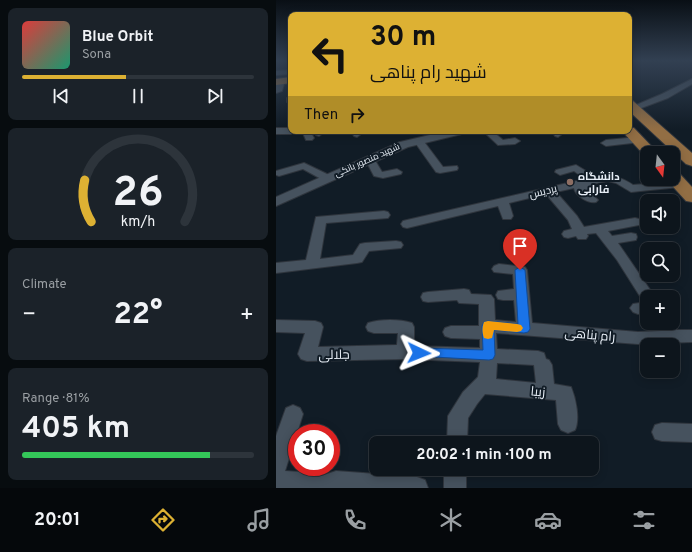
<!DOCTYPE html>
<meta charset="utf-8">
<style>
body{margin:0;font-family:Overpass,Cairo,sans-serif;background:#1b2229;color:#f1f3f6;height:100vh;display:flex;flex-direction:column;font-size:15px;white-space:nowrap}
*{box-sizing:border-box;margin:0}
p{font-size:13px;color:#9a9fa3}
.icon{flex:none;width:22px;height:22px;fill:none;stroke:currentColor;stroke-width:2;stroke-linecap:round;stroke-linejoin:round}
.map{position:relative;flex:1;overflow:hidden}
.drawer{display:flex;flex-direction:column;gap:8px;padding:8px;background:#070c0f;width:276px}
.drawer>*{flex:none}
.guide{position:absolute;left:12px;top:12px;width:344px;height:122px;border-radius:8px;box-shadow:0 2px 10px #0003,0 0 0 1px #2d343b;background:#ddb133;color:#111;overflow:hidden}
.needle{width:26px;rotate:165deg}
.controls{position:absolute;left:364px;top:146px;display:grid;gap:8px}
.controls a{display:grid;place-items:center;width:40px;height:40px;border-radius:8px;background:#0d151c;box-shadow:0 2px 10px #0003,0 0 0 1px #2d343b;font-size:20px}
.speed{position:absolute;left:12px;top:424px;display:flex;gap:8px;font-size:20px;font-weight:700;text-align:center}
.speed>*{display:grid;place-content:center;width:52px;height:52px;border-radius:50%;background:#0d151c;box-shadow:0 2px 10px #0003,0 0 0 1px #2d343b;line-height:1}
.speed .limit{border:6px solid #d22;background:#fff;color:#111}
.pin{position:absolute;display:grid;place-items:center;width:34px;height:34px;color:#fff;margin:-41px -17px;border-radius:50% 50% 50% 0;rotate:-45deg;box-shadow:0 0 4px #0007}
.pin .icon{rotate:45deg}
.me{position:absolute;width:44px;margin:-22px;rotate:92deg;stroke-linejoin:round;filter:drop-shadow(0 0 3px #0008)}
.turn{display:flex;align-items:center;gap:14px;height:84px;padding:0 16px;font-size:18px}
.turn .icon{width:52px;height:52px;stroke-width:2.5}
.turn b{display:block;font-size:28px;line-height:34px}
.then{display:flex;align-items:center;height:38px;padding:0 16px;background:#0003;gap:8px;font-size:15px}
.big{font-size:30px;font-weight:700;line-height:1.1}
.drawer .tile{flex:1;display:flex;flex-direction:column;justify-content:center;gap:6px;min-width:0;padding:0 14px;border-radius:8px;background:#1b2229}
.drawer .dial{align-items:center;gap:0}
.dial svg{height:104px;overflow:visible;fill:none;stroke:#2d343b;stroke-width:7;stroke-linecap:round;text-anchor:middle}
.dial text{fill:#f1f3f6;stroke:none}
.song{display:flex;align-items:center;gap:12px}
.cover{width:48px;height:48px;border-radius:6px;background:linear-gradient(135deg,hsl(0 70% 55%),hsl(160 70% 35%))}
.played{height:4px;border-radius:2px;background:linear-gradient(90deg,#ddb133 45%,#2d343b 45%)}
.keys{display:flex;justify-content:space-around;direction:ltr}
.heat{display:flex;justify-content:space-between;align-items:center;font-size:22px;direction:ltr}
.charge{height:6px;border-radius:3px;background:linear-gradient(90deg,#34c759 81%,#2d343b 0)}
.trip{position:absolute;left:93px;top:436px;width:230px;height:40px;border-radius:8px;background:#0d151c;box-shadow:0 2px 10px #0003,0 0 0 1px #2d343b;font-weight:700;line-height:40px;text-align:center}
.tabs{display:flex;height:64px;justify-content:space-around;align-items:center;background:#05080b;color:#9a9fa3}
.tabs .icon{width:28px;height:28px}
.tabs .active{color:#ddb133}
.tabs b{font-size:18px;color:#f1f3f6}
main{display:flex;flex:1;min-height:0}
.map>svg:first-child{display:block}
</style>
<main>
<section class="drawer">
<div class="tile">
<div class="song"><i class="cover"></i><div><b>Blue Orbit</b><p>Sona</p></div></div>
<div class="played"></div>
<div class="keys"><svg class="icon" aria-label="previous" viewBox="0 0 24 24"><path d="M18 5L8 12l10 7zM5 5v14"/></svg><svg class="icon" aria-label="pause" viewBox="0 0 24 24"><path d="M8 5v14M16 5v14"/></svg><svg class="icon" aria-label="next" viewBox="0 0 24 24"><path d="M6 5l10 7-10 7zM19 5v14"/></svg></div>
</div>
<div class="tile dial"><svg viewBox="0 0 100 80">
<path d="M14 69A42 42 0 1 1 86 69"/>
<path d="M14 69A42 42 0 0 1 9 37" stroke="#ddb133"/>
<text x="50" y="56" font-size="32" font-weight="700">26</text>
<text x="50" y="72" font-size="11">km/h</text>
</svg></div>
<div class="tile"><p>Climate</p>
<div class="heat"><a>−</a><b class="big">22°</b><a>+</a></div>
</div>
<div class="tile"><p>Range · 81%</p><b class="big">405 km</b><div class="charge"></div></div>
</section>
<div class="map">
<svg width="416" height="488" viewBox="0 0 416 488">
<rect width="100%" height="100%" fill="#111c26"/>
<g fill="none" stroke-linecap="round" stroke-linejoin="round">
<defs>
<path id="minor" d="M11 61H15V63L12 62Z
M15 70V74L0 75V71Z
M416 79V84L392 98 360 110H357L353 108 386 94Z
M4 82 8 84 6 91 0 93V84Z
M11 98H15V102H11Z
M0 128H15V131H19L15 134H0Z
M26 131H34L38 138 36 140H30Z
M38 131H46L47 133 43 136 40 135Z
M75 131H83L85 134 81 137 78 136Z
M207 131H216L227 140 239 138 244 141 239 144 222 145Z
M276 131H284L286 134 282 137 279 136Z
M362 137 367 140 365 142 330 146 325 143 330 140Z
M143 138 146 139 167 167 181 166 182 168 181 170 164 173 160 172 138 141Z
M94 156 97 157 106 172 121 169 126 172 125 174 107 178 98 176 89 159Z
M28 163 55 176 56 178 55 180H47L27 169 3 176 0 175V171Z
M300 165 320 177C335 174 345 177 357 185L404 181 409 184 404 187 355 192 340 183 332 181 316 184 317 187 316 189 311 190 322 200 320 202C312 204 299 195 298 188L280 192 301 216 308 227 359 218 363 219 365 222 363 225 332 231 336 236 355 233 360 234 361 237 360 240 342 243 379 297H371V313L362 314 357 312 354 308 357 304 370 302 367 301 341 260 320 233 311 234 312 236 310 239H302L300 236 292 238 288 237 286 234 288 231 296 229 292 220 270 194 233 203 237 216 235 219H227L222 206 131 228 127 227 125 224 127 221 131 220 309 179 298 171 284 175 279 172 280 170Z
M108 211 112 212 114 215 112 218 50 223 44 259 77 255 84 244 89 243 120 241 125 242 127 245 125 248 93 251 86 262 81 263 0 273V263L30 260 40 217Z
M223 264 249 267 251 270 256 323 362 332 385 331 380 323H396L401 330H416V342L362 344 220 333 221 349 262 351 268 353 270 359 273 360 276 365 278 384 295 387C300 399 304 419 299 430L292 433 285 430 282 424 280 400 209 394 201 404 192 418 191 443H171L172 416 187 392 202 377 204 362 129 359 31 361 25 359 22 354 29 333 0 332V320L39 321 45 323 47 327 42 347 121 345 122 333H98L92 331 90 327 92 323C104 319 124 319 136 323L138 327V346L204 348V339L175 338 169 336 167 332 169 328 175 326H203V304L183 303 181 300 152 302 147 301 145 297 147 293 152 292 188 289 193 290 195 294 215 295 218 299 219 320 240 322 238 300H227L222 299 220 295 222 291 238 289 237 274 218 272 216 269 218 266ZM221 363 258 365 260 383 220 379Z
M17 405 24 408 27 414 9 471 25 472 42 477 60 471 141 477 149 480 152 488H0V436L10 408Z
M386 423 416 424V442L386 441 379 439 376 432 379 425Z
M168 469H190V488H168Z"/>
<path id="tertiary" d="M171 131H191L190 133 132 147 0 206V197L124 142Z"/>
<path id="primary" d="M15 77V83L0 85V79Z
M353 100 357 101 416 153V166L410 164 353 111Z
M353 127 358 128 382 153H371V157L369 156 346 131H353Z
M397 172 403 173 416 187V202L410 201 390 179H397Z"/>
</defs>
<use href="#minor" stroke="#2f353d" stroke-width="2"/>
<use href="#tertiary" stroke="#2f353d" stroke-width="2"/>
<use href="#primary" stroke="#2f353d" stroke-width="2"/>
<use href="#minor" fill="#46525e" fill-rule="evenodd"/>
<use href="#tertiary" fill="#46525e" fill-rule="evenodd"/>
<use href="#primary" fill="#926e44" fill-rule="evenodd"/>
</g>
<linearGradient id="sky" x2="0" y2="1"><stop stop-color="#090f15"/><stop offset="0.47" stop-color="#324052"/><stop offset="1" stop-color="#324052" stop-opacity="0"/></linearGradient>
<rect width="416" height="129" fill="url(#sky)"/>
<path fill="#1a73e8" stroke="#114b97" d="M244 267 249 270 254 329 252 332 248 333 218 330 219 355 217 359 213 360 139 356 137 353 139 349 143 348 207 350 206 326 208 322 212 321 242 324 239 270Z"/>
<path fill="#f59e0b" d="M212 321 241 324 245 325 247 328 245 331 241 332 218 330 216 338 212 339 208 338C206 333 206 327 208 322Z"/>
<circle fill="#8d6e63" stroke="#111c26" stroke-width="1.5" cx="294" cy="182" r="4"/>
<g text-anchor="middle" stroke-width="4" stroke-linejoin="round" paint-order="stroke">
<g font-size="9" fill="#e8eff7" stroke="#111c26">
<text transform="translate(91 160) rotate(-24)" y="3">شهید منصور بانکی</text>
</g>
<g font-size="11" font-weight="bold" fill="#e8eff7" stroke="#111c26" text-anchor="start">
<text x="302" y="180">دانشگاه<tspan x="302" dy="13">فارابی</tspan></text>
</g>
<g font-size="11" fill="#e8eff7" stroke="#111c26">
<text transform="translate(267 191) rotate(-14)" y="4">پردیس</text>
</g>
<g font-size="13" fill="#e8eff7" stroke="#111c26">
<text transform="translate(314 334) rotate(5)" y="5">رام پناهی</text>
<text transform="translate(58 354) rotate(-1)" y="5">جلالی</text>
<text transform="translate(262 391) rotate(5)" y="5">زیبا</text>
</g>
</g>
</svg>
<div class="controls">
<a><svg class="needle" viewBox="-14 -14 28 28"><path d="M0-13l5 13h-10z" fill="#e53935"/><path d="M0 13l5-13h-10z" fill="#9a9fa3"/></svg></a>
<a><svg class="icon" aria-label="sound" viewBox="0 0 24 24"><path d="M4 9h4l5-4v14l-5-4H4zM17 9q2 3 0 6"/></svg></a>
<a><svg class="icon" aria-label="search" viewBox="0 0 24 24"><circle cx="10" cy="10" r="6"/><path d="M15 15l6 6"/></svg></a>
<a>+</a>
<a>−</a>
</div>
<div class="speed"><div class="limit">30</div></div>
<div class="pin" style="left:244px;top:270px;background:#d93025"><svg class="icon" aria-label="arrive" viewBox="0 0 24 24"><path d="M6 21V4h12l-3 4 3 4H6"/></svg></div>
<svg class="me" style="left:143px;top:353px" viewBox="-20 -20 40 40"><path d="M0-17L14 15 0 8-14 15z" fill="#1a73e8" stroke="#fff" stroke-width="4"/></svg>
<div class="trip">20:02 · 1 min · 100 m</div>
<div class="guide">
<div class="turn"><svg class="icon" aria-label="left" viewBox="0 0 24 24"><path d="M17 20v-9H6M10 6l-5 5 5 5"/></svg><div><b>30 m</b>شهید رام پناهی</div></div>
<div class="then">Then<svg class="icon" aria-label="right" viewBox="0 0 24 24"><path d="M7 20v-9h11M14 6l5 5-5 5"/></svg></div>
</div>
</div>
</main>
<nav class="tabs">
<b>20:01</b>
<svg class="icon active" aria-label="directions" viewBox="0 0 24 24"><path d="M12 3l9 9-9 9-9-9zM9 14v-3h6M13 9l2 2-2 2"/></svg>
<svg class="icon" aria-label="music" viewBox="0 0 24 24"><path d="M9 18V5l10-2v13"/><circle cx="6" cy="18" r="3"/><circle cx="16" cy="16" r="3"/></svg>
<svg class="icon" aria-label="phone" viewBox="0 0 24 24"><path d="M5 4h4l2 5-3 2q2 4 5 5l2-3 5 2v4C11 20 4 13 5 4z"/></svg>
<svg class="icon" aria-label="climate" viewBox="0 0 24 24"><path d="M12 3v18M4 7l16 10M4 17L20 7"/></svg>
<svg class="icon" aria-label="car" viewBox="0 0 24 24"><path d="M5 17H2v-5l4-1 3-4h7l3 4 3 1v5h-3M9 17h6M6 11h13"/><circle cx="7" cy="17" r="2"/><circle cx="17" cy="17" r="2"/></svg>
<svg class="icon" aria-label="filters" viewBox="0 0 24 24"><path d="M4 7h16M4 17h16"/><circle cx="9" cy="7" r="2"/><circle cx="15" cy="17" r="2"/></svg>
</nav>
